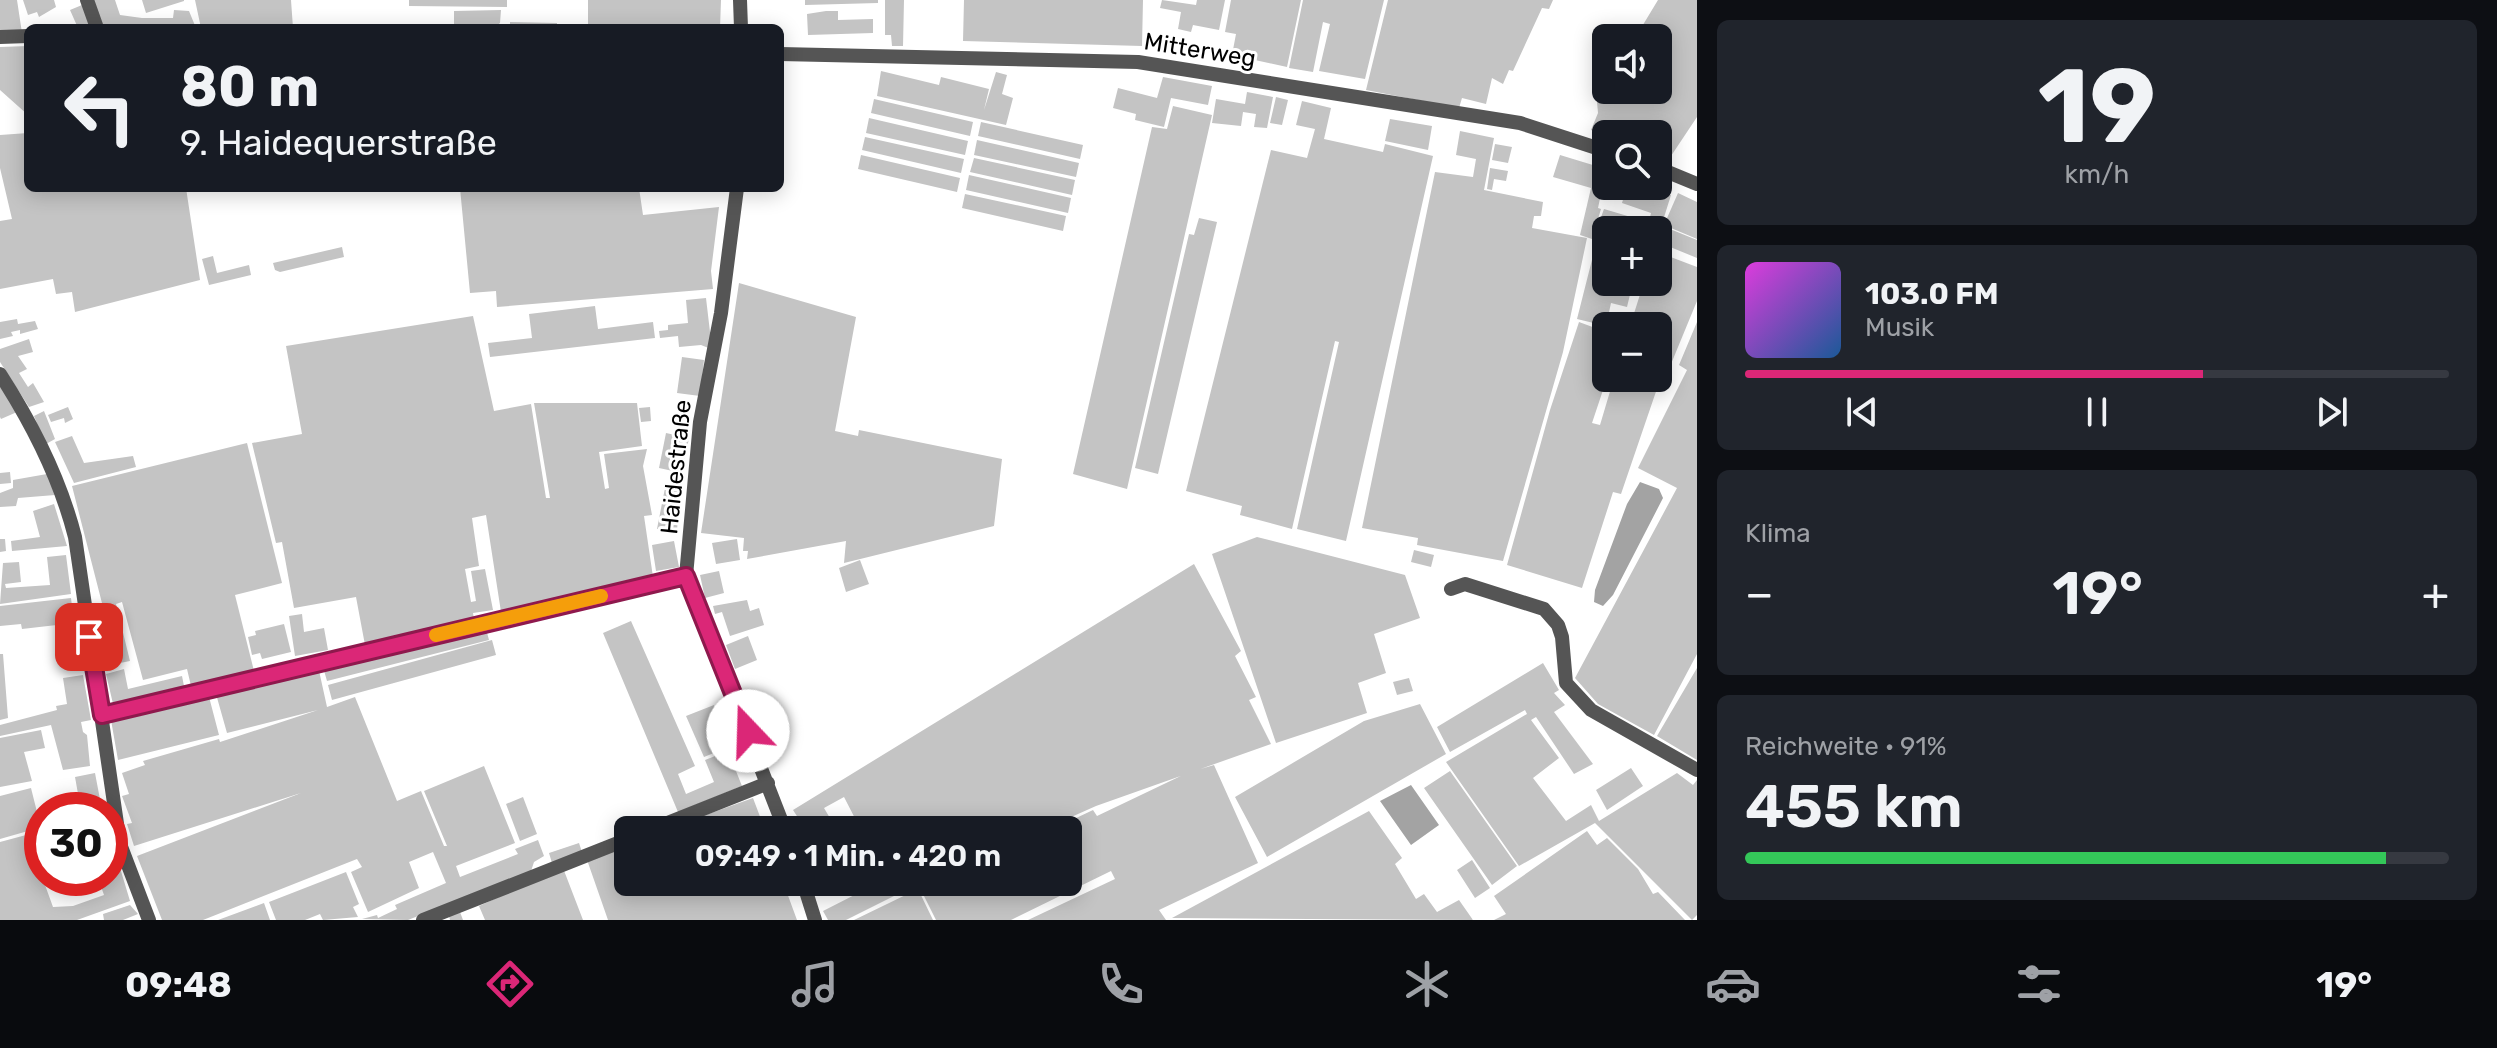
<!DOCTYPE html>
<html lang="de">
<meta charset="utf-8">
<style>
body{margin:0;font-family:Rubik,sans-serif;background:#20242c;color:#f1f3f6;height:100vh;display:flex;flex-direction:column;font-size:30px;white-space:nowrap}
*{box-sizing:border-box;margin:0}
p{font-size:26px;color:#9ea1a6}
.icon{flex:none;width:44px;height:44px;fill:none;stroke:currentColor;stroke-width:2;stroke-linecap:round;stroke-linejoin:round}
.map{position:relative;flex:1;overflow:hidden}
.details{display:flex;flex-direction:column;gap:20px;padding:20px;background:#0d0f14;width:800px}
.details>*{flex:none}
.hud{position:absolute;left:24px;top:24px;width:760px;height:168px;border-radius:12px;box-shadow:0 4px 20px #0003;background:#171b24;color:#f1f3f6;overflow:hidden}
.controls{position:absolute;left:1592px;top:24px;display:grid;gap:16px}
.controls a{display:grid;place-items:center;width:80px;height:80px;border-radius:12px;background:#171b24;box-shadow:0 4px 20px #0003;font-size:40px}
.speed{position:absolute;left:24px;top:792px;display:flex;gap:16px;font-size:40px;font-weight:700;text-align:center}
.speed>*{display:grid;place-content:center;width:104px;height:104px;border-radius:50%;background:#171b24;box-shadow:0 4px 20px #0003;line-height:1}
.speed .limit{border:12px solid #d22;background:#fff;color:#111}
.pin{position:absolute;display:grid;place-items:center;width:68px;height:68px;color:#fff;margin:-34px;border-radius:16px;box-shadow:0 4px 12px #0006}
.me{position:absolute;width:88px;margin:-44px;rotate:339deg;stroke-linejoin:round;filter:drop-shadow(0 0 6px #0008)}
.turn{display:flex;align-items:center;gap:28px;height:168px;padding:0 24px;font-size:36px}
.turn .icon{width:104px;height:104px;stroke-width:2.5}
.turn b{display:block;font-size:56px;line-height:68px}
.big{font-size:60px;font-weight:600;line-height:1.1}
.details .tile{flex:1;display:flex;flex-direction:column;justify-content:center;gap:12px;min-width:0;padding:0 28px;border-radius:12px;background:#20242c}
.details .dial{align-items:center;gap:0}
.dial b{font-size:104px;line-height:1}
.song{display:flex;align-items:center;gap:24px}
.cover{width:96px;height:96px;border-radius:12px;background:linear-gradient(135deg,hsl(300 70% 55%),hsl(210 70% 35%))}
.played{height:8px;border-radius:4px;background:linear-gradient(90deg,#db2777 65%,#363941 65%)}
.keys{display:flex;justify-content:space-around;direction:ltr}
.heat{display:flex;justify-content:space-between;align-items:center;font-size:44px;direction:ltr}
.charge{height:12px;border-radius:6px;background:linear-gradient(90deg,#34c759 91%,#363941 0)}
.trip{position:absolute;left:614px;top:816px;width:468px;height:80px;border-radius:12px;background:#171b24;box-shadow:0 4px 20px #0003;font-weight:600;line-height:80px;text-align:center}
.dock{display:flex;height:128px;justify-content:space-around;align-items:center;background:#090b0e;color:#9ea1a6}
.dock .icon{width:56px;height:56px}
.dock .selected{color:#db2777}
.dock b{font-size:36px;color:#f1f3f6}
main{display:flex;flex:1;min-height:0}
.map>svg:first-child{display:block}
</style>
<main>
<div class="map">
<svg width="1697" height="920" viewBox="0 0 1697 920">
<rect width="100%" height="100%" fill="#fff"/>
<path fill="#a3a3a3" d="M1640 482 1659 489 1663 498 1613 595 1603 606 1594 602 1595 590 1627 504Z
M1411 785 1439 825 1411 845 1380 801Z"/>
<path fill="#c4c4c4" d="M0 0H17L22 33H0Z
M23 0H54L56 7 39 17 37 12 28 15Z
M91 0H115L120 15 142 18H173L174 10 189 11 196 28H100Z
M142 0H184V1L146 13Z
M195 0H291L293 28H201Z
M409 0H507V7L409 6Z
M588 0H721L720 28H588Z
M805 0H878V3L805 5Z
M885 0H904L903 46H892L891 35H885Z
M964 0H1143L1142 46 963 41Z
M1162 0 1196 5 1197 0H1225L1219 30 1193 25 1191 32 1178 29 1181 12 1160 8Z
M1231 0H1301L1287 67 1232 55 1236 34 1225 32Z
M1303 0H1384L1365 79 1319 71 1330 24 1323 22 1313 72 1289 68Z
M1388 0H1553L1549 9 1542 8 1513 71 1509 70 1503 84 1492 78 1486 104 1462 98 1459 108 1366 90Z
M1658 0H1697V117L1671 156 1658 149V134L1606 135 1591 130 1598 113 1597 102 1604 90H1658V38H1635Z
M82 5 93 28H78L70 10Z
M501 10 500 23 495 27 454 26V11Z
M826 11H838V20L873 19V33L808 35 807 14Z
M510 22 557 23V28H510Z
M28 46V115L0 90V47Z
M881 71 939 85 941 77 989 89 984 110 996 72 1007 75 1002 94 1013 98 1006 125 877 96Z
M1163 77 1212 86 1208 105 1171 98 1164 127 1135 120 1136 114 1113 108 1118 88 1157 98Z
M1247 92 1273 97 1267 128 1254 127 1256 114 1243 112 1241 126 1212 123 1216 99 1245 104Z
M1276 97 1288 100 1282 125 1270 123Z
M874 99 973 122 970 136 871 113Z
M1302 101 1331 108 1324 139 1383 152 1385 144 1433 156 1346 541 1297 529 1339 342 1335 341 1292 529 1240 515 1242 506 1186 491 1271 150 1307 158 1315 129 1296 125Z
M1173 106 1212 115 1127 489 1073 474 1152 127 1167 129Z
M869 118 968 141 965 155 866 133Z
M1390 119 1432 126 1428 150 1385 141Z
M981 122 1083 145 1080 159 978 136Z
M1460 131 1494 138 1484 190 1543 202 1541 216H1534L1532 228 1587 238 1563 352 1503 561 1417 545 1418 538 1362 528 1435 172 1473 177 1476 159 1456 155Z
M28 133V188H186L200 280 75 312 72 292 56 294 53 279 0 289V221L12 219 0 168V135Z
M865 137 964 159 961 173 862 150Z
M977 140 1079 163 1076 177 974 155Z
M1495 144 1512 147 1508 163 1492 160Z
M861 155 960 178 957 192 858 169Z
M1560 155 1606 169 1598 208 1601 209 1592 239 1580 235 1591 188 1553 177Z
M974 158 1075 180 1072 195 970 172Z
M1490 168 1508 171 1506 181 1494 179 1492 190 1487 189Z
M969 175 1071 198 1068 213 966 190Z
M1627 186H1646L1671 195 1660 230H1647L1651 213 1622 203Z
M460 188H639L643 215 719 207 711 271 713 289 497 307 496 291 470 293Z
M650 188H679V190L650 192Z
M1678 193 1697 202V239L1664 225Z
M965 194 1066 216 1063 231 962 208Z
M1604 209 1641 220 1637 230H1606V238L1595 234Z
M1199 218 1217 222 1158 474 1135 468 1189 234 1194 235Z
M1665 227 1697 240V258L1658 242Z
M1597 240 1606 242V282H1633L1627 307 1611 303 1606 326 1577 319Z
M1658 245 1670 250 1668 256 1697 267V301L1671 364 1658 359V326H1630L1644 282H1658Z
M342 247 344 257 280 272 275 270 273 263Z
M213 256 217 273 249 265 251 275 209 285 202 259Z
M739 283 856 317 835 431 858 436 859 430 1002 459 994 526 844 563 846 541 747 559 748 551H743L744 538 701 533Z
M706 298 710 332H713L711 349 701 345 679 347 678 336 660 338 659 331 668 330V325L688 323 686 300Z
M595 306 598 329 653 322 655 338 490 357 488 343 532 338 529 314Z
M473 316 494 411 531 404 546 498H550L534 403H637L642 446 599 452 605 489 609 488 604 454 647 449 643 466 652 515 644 516 653 577 501 612 486 515 472 518 479 566 465 569 471 602 476 601 471 571 485 569 493 610 473 613 474 619 365 645 356 597 294 608 282 542 276 543 252 443 302 434 286 346Z
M17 319 18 324 35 321 38 329 20 334V330L11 332 13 336 0 339V322Z
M1579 322 1606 332 1607 378 1592 423 1600 425 1614 378H1658V373L1662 374 1621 494 1613 492 1582 588 1507 565 1550 410Z
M1697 322V654L1654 735 1598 704 1575 678 1677 488 1638 468 1687 370 1679 365Z
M29 339 33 352 18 356 27 369 19 373 28 387 33 383 44 402 29 407 0 362V349Z
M682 357 704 360 700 396 677 393Z
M0 386 17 412 1 419 0 417Z
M68 407 73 419 65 423 64 418 51 422 48 415Z
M650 407 651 421 641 422 639 408Z
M44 411 55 439 46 444 34 416Z
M666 433 689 438 682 473 659 468Z
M72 436 84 463 133 456 136 467 74 483 55 442Z
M247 443 282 583 235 595 254 671 191 686 187 669 143 680 122 602 116 604 130 661 110 665 100 656 91 608 103 607 72 486Z
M10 472 11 483 0 484V473Z
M47 474 55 495 18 498 16 506 0 507V493L13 488V480Z
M665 488 681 490 677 530 657 529Z
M54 504 67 546 12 551 11 541 40 537 33 511Z
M1257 537 1405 575 1420 618 1374 634 1386 673 1358 683 1367 713 1276 743 1212 554Z
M0 539H5L6 551 0 552Z
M737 539 740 560 716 564 712 543Z
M674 541 679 567 656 571 652 545Z
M1414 550 1434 555 1431 567 1411 562Z
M66 555 71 594 0 604 3 563 19 562 21 582 5 584 6 588 50 585 47 557Z
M860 560 869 584 846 592 839 568Z
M1194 564 1241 651 1235 656 1256 697 1249 700 1271 744 1096 806 1042 830H893L890 823 879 830H861L844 797 824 808 837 830H806L793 810Z
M719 571 724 593 705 598 700 575Z
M71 598 74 623 22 629 21 624 0 626V606Z
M747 600 750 611 759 608 764 625 730 636 722 612 715 614 713 606Z
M302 614 304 632 324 628 328 650 295 656 289 616Z
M631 621 695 766 678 774 686 794 714 782 705 760 728 751 742 786 678 812 603 633Z
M284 624 291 652 262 659 260 653 252 655 248 637 256 635 255 631Z
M485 625 489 640 327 681 323 667Z
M748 636 757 660 735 669 726 645Z
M492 640 496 655 332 700 328 685Z
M0 654H3L8 718 0 720Z
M1543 663 1559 690 1554 693 1565 705 1554 712 1593 764 1574 774 1536 717 1531 720 1559 758 1533 778 1566 821 1591 805 1599 821 1677 773 1693 785 1697 780V915L1692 920 1595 823 1519 866 1446 762 1527 714 1525 710 1450 752 1437 727Z
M318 666 327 707 355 697 397 801 421 791 444 846H447L424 791 484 766 515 843 456 866 460 877 518 854 515 849 538 840 544 856 534 862 531 871 408 920 362 919 377 915 378 918 397 909 395 905 446 883 433 852 409 862 419 888 368 912 351 872 362 867 357 859 203 920H162L137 856 301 793 134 846 127 824 132 823 122 796 129 794 122 773 145 765 143 761 219 739 220 742 318 710 227 733 216 694Z
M1697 668V760L1657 736Z
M124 669 128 689 182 676 185 691 114 708 106 674Z
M83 675 91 720 81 722 83 732 87 735 90 766 63 770 51 725 0 736V725L57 710 56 706 67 704 63 678Z
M1409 678 1413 691 1397 695 1393 682Z
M208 693 219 735 118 760 111 720Z
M1420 704 1446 754 1267 857 1235 797 1364 721Z
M714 705 731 746 704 757 686 716Z
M41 730 45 748 24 752 32 781 0 787V738Z
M1214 765 1258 863 1159 910 1166 920H1028L1115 879 1111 871 1011 920H936L920 888 932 882H1068V830H1051L1093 810 1097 816 1187 773Z
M1631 768 1643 786 1607 810 1596 790Z
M1450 771 1517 866 1492 885 1424 788Z
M95 773 102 810H66L80 805 75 777Z
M31 788 38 816 42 815V827L0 839V796Z
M523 797 537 834 520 841 506 804Z
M753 798 765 830H664Z
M1369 811 1402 858 1395 864 1416 899 1424 894 1437 912 1459 900 1473 920 1172 918Z
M41 831V874L53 907 73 906 104 895 98 878H110L111 838 130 901 77 920H0V842Z
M1587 831 1597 845 1607 838 1638 869 1653 894 1658 892 1685 920H1494L1506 914 1494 896Z
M628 842V882H783L797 920H608L586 857Z
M579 843 582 852 552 863 549 853Z
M1472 860 1490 888 1475 898 1457 870Z
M563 868 583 920H485L479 906Z
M346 872 359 904 353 907 358 917 323 920 320 914 305 920H276L269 902Z
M880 882H922L846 920H828L823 911Z
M918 889 933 920H854Z
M264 903 270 920H218Z
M130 905 138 914 123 920H104L103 914Z
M460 912 463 920H450L449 916Z"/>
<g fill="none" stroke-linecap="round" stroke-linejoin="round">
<path stroke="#555" stroke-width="14" d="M87 0 97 28
M740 0 741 28
M0 37 28 36
M780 54 1138 62 1520 123 1606 151
M1658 168 1697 184
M737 188 721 313 700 422 686 576 785 830
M0 374C33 425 60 478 75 537L120 844 149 920
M1451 589 1465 584 1544 609 1558 625 1562 637 1566 683 1591 710 1697 770
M102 715 686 576
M650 830 768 783
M803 882 815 920
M423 920 628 839"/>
</g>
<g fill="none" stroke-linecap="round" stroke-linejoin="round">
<defs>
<path id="route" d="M89 637 102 715 686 576 748 731"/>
</defs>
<use href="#route" stroke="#8e194d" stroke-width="20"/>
<use href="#route" stroke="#db2777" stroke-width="14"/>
<path stroke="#f59e0b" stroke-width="14" d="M436 635 601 596"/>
</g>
<g text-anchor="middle" stroke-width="6" stroke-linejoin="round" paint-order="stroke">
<g font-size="24" fill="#000" stroke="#fff">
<text transform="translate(1200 50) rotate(9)" y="8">Mitterweg</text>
<text transform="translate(676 467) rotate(-84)" y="8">Haidestraße</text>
</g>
</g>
</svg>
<div class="controls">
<a><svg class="icon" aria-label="sound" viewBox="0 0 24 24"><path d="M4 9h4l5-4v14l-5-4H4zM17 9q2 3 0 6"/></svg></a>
<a><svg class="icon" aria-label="search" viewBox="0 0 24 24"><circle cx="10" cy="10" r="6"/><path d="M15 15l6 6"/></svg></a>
<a>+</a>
<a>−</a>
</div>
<div class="speed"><div class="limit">30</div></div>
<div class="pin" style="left:89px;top:637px;background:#d93025"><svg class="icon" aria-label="arrive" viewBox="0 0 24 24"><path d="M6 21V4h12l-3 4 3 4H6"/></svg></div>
<svg class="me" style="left:748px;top:731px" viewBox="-20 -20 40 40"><circle r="19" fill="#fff"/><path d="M0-13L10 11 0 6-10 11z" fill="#db2777"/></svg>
<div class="trip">09:49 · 1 Min. · 420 m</div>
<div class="hud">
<div class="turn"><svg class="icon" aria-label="left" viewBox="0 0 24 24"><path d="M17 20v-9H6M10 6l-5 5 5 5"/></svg><div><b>80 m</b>9. Haidequerstraße</div></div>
</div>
</div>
<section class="details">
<div class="tile dial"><b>19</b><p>km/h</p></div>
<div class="tile">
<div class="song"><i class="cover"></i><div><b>103.0 FM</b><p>Musik</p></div></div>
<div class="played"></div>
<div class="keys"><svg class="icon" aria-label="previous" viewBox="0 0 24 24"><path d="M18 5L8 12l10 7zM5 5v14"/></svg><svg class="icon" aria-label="pause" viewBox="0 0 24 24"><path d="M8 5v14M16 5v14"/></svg><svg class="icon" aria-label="next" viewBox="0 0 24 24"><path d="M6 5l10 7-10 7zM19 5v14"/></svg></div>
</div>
<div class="tile"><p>Klima</p>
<div class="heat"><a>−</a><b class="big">19°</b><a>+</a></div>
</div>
<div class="tile"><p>Reichweite · 91%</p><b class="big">455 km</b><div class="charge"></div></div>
</section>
</main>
<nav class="dock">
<b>09:48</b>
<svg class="icon selected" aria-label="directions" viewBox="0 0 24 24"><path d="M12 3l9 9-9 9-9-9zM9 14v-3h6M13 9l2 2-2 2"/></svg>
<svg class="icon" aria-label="music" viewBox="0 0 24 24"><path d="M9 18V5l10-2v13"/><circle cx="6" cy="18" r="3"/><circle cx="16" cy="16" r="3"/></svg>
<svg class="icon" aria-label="phone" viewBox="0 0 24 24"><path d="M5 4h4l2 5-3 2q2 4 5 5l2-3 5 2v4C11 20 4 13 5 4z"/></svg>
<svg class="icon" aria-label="climate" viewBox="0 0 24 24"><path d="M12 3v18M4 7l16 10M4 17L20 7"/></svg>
<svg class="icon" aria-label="car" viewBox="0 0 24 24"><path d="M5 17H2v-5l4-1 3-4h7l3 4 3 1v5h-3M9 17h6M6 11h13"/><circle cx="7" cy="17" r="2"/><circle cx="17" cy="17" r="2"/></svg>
<svg class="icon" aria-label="filters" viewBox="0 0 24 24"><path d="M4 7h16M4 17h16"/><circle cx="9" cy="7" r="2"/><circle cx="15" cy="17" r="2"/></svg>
<b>19°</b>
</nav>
